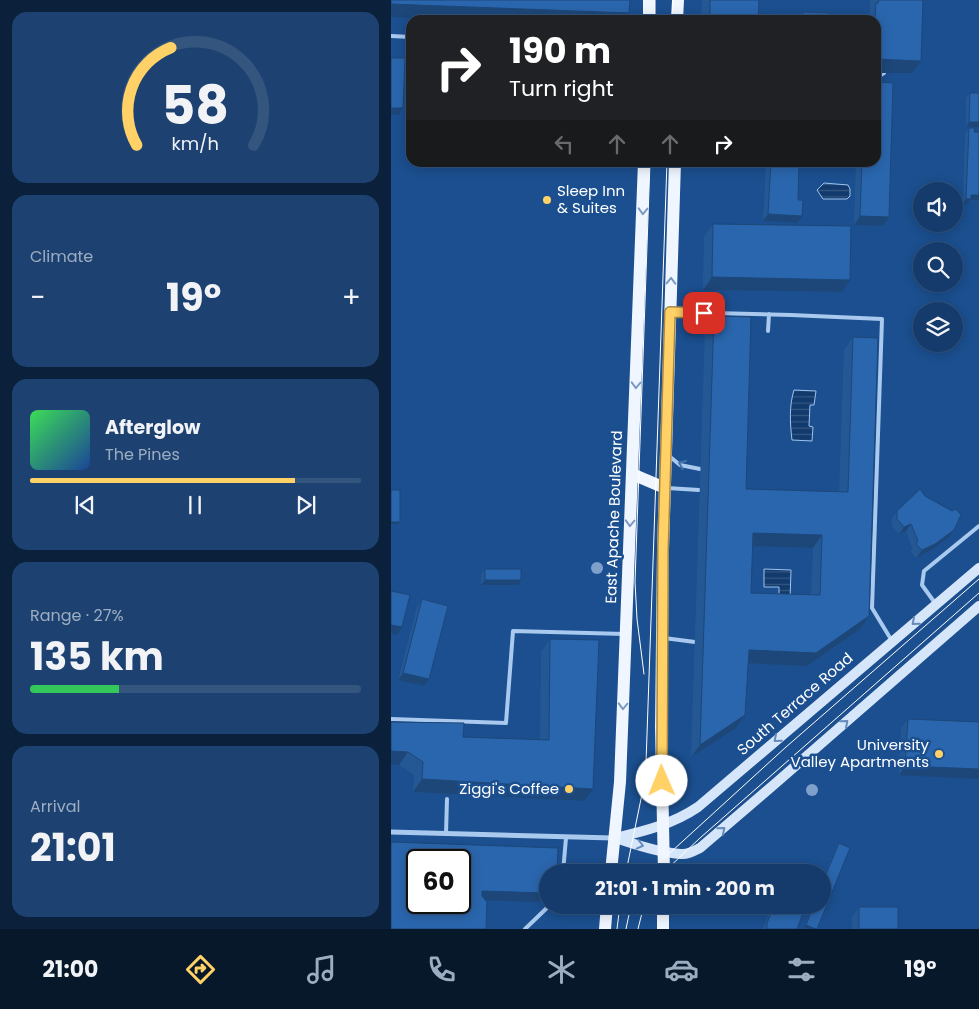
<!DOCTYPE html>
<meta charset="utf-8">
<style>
body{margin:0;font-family:Poppins,sans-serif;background:#1d4271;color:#f1f3f6;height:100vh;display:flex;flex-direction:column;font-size:19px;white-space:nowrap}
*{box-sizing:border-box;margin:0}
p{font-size:16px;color:#9dadc1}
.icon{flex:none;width:28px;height:28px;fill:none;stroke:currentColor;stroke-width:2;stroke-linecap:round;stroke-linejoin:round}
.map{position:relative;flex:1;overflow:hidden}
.sheet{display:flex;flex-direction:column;gap:12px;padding:12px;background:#0b203b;width:391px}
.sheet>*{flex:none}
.banner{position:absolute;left:15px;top:15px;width:475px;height:152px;border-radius:15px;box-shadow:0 2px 12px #0003,0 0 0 1px #33557e;background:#202124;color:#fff;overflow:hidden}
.tools{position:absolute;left:522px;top:182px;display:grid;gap:10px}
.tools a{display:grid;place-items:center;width:50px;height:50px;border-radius:50%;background:#143b6b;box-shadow:0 2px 12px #0003,0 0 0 1px #33557e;font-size:25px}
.speed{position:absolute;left:15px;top:849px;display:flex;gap:10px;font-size:25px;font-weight:700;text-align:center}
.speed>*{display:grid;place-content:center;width:65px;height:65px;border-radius:50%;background:#143b6b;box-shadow:0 2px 12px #0003,0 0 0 1px #33557e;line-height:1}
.speed .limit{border:2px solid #111;border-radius:8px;background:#fff;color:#111}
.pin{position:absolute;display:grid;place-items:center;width:42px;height:42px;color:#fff;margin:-21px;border-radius:10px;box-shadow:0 2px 8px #0006}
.me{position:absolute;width:55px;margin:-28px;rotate:359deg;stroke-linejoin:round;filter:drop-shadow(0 0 4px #0008)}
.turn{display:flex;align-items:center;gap:18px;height:105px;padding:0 20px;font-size:22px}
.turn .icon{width:65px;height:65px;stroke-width:2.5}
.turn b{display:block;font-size:35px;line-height:42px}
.lanes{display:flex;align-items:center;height:48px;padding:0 20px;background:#0003;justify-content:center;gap:25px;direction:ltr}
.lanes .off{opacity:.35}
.big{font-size:38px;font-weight:700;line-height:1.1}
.sheet .tile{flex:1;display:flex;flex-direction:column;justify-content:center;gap:8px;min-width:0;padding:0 18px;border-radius:15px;background:#1d4271}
.sheet .dial{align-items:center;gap:0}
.dial svg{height:130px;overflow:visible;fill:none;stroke:#33557e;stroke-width:7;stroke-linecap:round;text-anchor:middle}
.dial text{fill:#f1f3f6;stroke:none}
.song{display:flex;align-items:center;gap:15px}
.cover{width:60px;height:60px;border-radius:8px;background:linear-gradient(135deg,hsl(130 70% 55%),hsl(220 70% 35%))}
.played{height:5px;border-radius:2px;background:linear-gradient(90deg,#ffd166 80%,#33557e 80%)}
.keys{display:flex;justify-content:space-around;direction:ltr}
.heat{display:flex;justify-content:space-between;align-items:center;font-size:28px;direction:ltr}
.charge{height:8px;border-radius:4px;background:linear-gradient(90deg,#34c759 27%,#33557e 0)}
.trip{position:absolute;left:148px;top:864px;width:292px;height:50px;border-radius:25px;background:#143b6b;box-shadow:0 2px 12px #0003,0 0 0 1px #33557e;font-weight:700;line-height:50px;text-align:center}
.menu{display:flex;height:80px;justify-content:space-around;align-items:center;background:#08182b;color:#9dadc1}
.menu .icon{width:35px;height:35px}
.menu .selected{color:#ffd166}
.menu b{font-size:22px;color:#f1f3f6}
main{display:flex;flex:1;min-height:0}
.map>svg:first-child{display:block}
</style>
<main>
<section class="sheet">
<div class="tile dial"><svg viewBox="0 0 100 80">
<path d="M14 69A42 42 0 1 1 86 69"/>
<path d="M14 69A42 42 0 0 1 35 9" stroke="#ffd166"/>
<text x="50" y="56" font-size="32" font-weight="700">58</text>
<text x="50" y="72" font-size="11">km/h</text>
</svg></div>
<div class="tile"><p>Climate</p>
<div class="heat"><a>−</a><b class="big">19°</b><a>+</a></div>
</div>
<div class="tile">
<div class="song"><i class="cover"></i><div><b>Afterglow</b><p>The Pines</p></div></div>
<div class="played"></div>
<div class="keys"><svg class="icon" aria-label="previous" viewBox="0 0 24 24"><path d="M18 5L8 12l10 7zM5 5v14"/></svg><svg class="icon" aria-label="pause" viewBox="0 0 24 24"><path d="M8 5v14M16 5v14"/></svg><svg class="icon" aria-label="next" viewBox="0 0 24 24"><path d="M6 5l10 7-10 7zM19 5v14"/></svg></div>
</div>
<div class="tile"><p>Range · 27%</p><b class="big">135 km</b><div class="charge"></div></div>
<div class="tile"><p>Arrival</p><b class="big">21:01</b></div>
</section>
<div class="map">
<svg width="588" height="929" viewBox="0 0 588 929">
<defs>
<pattern id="water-rules" width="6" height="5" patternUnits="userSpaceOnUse" patternTransform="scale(1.25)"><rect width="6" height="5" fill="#123a6d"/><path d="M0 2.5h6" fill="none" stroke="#365883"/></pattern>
</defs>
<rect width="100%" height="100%" fill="#1b4f8f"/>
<path fill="url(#water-rules)" stroke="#9cc4f0" d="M433 183 457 185 459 189V196L456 199H432L426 190Z
M403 390 425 391 423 405H419L418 426 422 427 421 441 401 440C399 423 398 406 403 390Z
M373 569 400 570 399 600H388V587H373Z"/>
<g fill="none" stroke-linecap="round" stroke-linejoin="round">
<path stroke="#a9c9ee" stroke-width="4" d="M0 36 20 37
M485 78 493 73
M281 312 400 315 491 319 481 608 501 641
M377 331 378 314
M278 456 289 465 309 469
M276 488 308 490
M544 603 531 585 533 571 588 526
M273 638 304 642
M0 719 115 723 122 631 234 634
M55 834 56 799
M172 872 175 838
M134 929 159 905"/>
<path stroke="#a9c9ee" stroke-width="5" d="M0 832 222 838"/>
<path stroke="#d6e6fa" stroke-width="10" d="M224 838C254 831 282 824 307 807L588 568
M225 838C245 845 269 853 290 854 297 855 303 851 309 848L386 782 588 606"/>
<path stroke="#f0f6ff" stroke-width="12" d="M258 20V0
M286 20 287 0
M241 474 274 488
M220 872 229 782 253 162
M273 872 270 727 272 549 284 162
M214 929 216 905
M272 929V905"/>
<path stroke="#fff" stroke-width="1" d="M264 20V0
M281 20 282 0
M253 674 246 619 244 582 259 162
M235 872 251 794 255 763 276 162
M258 872 395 747 588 579
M273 872 309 838 588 593
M226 929 229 905
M235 929 240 905
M247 929 253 905"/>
</g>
<g fill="#7ea0ca">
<circle cx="206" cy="568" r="6"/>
<circle cx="421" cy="790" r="6"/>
</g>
<path fill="#245895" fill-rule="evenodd" d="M311 0H368L367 20H310Z
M479 0H532L530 61 521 73H485V20H368L372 14 409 16 412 12 440 17 476 18V16L479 12Z
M579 93 588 127H575V98Z
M578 128 583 132H588V200H579L576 204H572L574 133Z
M375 162H408L406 223 372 221Z
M465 162H485L498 217 492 226 463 225Z
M322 224 451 292 312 290 313 237Z
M323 316 355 489 448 492 453 350 462 337 478 616 469 629 416 666 357 663 354 715 345 728 300 757 314 329ZM361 546 422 548 420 595 360 593Z
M506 511 563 530 558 537 539 551 525 558 520 552 521 548 515 531 508 534 501 526V518Z
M94 569 130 580 127 585H90V574Z
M31 599 38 679 33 686 7 680 26 607Z
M159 639 193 801 22 792 23 775 8 765 0 722 72 737 149 740 150 652Z
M517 719 588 722 508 775 510 728Z
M448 843 426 929 413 927 422 905H431V882L446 845Z
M373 905H415L406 929H372L377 916Z
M468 907 507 929H461V917Z"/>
<path fill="#1d4779" d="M0 4 238 13 233 20H69L0 17Z
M485 59 530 61 521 73H485Z
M0 108H12L7 115H0Z
M578 122H588V127H575Z
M580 195H588V200H579L576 204H572L575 199Z
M377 214 411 216 406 223 372 221Z
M469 216 498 217 492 226 463 225Z
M321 277 459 280 451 292 312 290Z
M0 522H9L7 524H0Z
M520 524 515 531 508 534 513 527Z
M563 530 558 537 539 551 525 558 531 550Z
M362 533 431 535 422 548 353 546Z
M94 580H130L127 585H90Z
M478 616 469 629 416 666 349 663 358 650Z
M0 625 11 627 6 635 0 633Z
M12 673 38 679 33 686 7 680Z
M354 715 345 728 300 757 309 745Z
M0 751 17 752 8 765 0 764Z
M514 766 588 769V779L508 775Z
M31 779 202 789 193 801 22 792Z
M156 890V893L155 894 146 902 85 900 91 891Z
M415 925 425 929H417L413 927Z"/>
<path fill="#2a66ad" stroke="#1d4779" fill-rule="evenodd" d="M0 0H239L238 13 0 4Z
M319 0H368L367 20H319Z
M488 0H532L530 61 485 59V20H372V14L412 16V12L440 13V17L484 19 485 3H487Z
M0 58H14L12 108H0Z
M485 82 502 83 498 217 469 216 471 162H485Z
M579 93H588V122H578Z
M578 128H584L583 132H588V195H580V199H575Z
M380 162H408L407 200H412L411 216 377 214Z
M322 224 460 226 459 280 321 277Z
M323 316 360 317 355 489 457 492 462 337 487 338 478 616 425 653 358 650 354 715 309 745ZM362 533 431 535 429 595 360 593Z
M529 489 534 496 561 511 565 509 570 515 563 530 544 544 531 550 525 544 527 541 520 524 513 527 506 519V511Z
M0 490H9V522H0Z
M94 569H130V580H94Z
M0 591 19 595 11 627 0 625Z
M31 599 57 606 38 679 12 673Z
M159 639 208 640 202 789 31 779 32 762 17 752 0 751V722L73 723 72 737 158 740Z
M517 719 588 722V769L514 766Z
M0 842 167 848 166 868 162 871V872H156V890L152 893 91 891V896L96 902 95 929H0ZM26 860H69V902H26Z
M448 843 459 848 426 929H425L415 925 423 905H431V884Z
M400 867 412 872H387Z
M381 905H415L406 929H376V923L382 908Z
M468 907H507V929H468Z"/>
<defs><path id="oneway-chevron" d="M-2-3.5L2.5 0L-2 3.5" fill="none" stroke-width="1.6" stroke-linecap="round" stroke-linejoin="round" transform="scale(1.25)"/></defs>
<g stroke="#7b9ac1">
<use href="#oneway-chevron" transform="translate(252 211) rotate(92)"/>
<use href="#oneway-chevron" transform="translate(280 281) rotate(-89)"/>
<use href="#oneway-chevron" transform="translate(245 385) rotate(92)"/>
<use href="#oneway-chevron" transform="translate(239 523) rotate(92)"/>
<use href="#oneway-chevron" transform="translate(232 706) rotate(92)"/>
</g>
<use stroke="#4674ac" href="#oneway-chevron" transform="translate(291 464) rotate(-156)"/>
<g stroke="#668bba">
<use href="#oneway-chevron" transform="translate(524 622) rotate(140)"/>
<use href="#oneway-chevron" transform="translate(454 723) rotate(-41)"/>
<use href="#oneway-chevron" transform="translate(386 739) rotate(139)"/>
<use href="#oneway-chevron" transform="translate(331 830) rotate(-39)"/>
<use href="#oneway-chevron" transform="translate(249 845) rotate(14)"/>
</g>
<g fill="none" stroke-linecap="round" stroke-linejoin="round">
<defs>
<path id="route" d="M271 781 272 549 279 312 313 313"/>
</defs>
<use href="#route" stroke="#a68842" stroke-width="12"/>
<use href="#route" stroke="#ffd166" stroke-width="9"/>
</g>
<g fill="#ffd166" stroke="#1b4f8f" stroke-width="2">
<circle cx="156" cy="200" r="5"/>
<circle cx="548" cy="754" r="5"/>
<circle cx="178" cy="789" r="5"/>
</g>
<g text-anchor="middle" stroke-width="5" stroke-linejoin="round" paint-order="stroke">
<g font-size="15" fill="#fff" stroke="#1b4f8f" text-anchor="end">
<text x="166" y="196" text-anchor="start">Sleep Inn<tspan x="166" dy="17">&amp; Suites</tspan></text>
<text x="538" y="750">University<tspan x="538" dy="17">Valley Apartments</tspan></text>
<text x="168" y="794">Ziggi's Coffee</text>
</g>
<g font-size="15" fill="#fff" stroke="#1b4f8f">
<text transform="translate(223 517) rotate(-88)" y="5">East Apache Boulevard</text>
<text transform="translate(404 704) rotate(-41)" y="5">South Terrace Road</text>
</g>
</g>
</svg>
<div class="tools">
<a><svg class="icon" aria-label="sound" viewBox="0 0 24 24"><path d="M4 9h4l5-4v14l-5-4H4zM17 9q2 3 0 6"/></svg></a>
<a><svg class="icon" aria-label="search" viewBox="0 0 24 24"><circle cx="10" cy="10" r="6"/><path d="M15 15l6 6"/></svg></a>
<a><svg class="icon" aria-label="layers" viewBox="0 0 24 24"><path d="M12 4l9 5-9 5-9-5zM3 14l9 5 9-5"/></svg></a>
</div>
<div class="speed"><div class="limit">60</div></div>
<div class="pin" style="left:313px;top:313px;background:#d93025"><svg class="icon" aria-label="arrive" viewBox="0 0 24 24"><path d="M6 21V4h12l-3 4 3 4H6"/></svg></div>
<svg class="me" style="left:271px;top:781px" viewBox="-20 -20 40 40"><circle r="19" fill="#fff"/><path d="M0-13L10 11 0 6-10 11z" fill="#ffd166"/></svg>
<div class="trip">21:01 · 1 min · 200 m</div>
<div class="banner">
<div class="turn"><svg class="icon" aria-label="right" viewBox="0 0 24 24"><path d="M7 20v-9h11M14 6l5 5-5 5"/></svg><div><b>190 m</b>Turn right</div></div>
<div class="lanes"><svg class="icon off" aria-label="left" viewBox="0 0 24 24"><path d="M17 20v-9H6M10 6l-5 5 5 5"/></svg><svg class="icon off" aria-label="ahead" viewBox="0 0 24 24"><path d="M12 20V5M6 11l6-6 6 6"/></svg><svg class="icon off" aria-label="ahead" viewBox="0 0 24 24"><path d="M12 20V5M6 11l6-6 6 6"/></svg><svg class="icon" aria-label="right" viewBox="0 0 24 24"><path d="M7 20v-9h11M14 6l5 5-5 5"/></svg></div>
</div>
</div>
</main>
<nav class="menu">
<b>21:00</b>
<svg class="icon selected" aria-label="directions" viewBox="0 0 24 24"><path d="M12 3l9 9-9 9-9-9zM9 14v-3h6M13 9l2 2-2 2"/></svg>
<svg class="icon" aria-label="music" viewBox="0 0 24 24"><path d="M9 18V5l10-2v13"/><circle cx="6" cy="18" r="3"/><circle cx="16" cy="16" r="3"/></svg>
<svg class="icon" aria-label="phone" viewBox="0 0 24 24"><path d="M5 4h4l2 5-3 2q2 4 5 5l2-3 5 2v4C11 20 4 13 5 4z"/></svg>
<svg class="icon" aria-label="climate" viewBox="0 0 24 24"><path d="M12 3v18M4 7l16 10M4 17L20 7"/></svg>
<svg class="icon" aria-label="car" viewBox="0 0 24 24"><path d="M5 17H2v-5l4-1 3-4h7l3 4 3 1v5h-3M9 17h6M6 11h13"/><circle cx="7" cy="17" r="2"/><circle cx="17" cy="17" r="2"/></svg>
<svg class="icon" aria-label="filters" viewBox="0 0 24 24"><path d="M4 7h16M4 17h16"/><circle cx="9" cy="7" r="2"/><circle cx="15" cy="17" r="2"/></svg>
<b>19°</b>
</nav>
